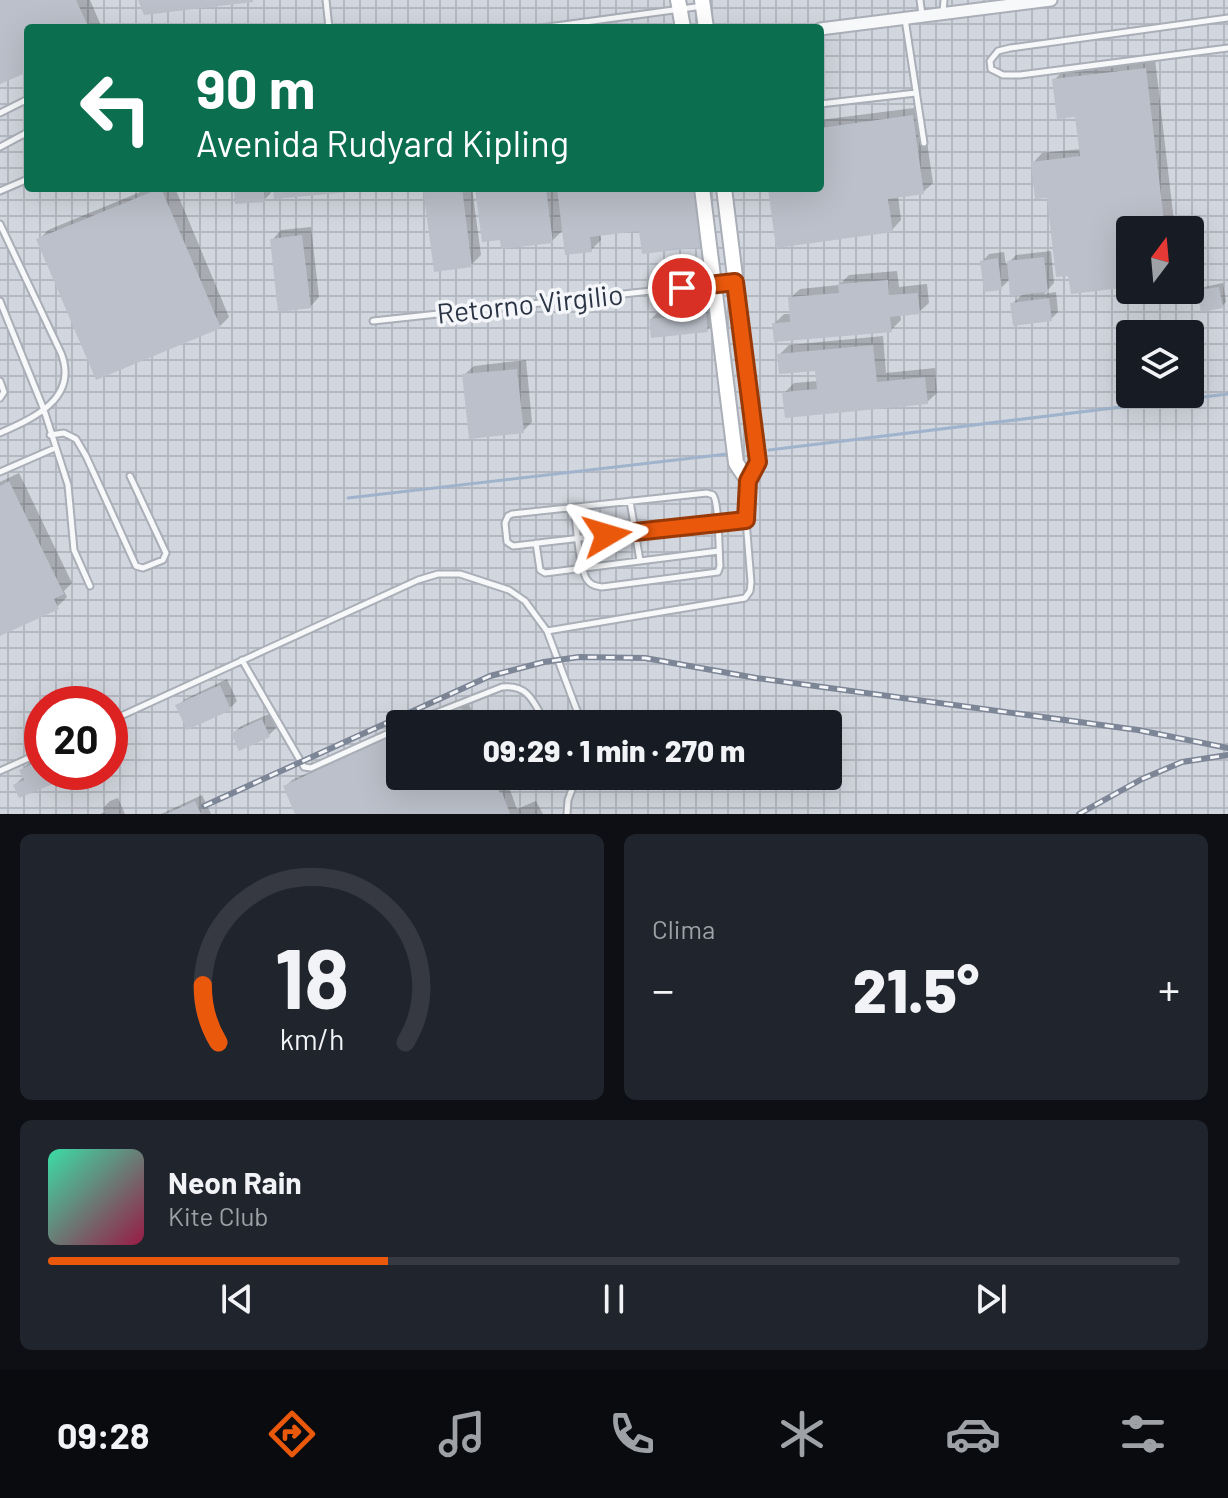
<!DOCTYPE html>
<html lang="es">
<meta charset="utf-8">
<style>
body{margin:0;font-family:Barlow,sans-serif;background:#20242c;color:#f1f3f6;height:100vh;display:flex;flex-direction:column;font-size:30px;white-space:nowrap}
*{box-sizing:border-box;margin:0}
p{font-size:26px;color:#9ea1a6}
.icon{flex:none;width:44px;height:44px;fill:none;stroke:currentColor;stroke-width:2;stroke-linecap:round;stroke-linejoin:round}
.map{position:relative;height:814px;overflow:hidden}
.drawer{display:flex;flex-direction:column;gap:20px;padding:20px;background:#0d0f14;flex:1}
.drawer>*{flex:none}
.banner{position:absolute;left:24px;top:24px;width:800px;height:168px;border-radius:8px;box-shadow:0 8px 32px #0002;background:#0b6e4f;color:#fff;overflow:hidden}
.needle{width:52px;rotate:16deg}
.tools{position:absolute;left:1116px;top:216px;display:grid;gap:16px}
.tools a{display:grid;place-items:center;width:88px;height:88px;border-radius:8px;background:#171b24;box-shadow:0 8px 32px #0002;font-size:40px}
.speed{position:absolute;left:24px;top:686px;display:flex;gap:16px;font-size:40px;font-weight:700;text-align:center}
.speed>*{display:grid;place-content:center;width:104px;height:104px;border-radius:50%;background:#171b24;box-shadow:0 8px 32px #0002;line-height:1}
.speed .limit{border:12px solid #d22;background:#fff;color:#111}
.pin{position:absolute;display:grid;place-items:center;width:68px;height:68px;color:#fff;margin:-34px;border:4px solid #fff;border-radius:50%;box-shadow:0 2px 8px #0007}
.me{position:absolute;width:88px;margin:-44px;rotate:83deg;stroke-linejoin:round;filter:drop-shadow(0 0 6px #0008)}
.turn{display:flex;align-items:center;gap:28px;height:168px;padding:0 40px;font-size:36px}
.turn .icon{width:104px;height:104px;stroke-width:2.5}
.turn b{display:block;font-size:56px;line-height:68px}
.big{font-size:60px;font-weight:800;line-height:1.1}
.drawer .widget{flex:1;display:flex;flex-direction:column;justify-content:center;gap:12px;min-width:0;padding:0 28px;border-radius:12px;background:#20242c}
.drawer .dial{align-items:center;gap:0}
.dial svg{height:208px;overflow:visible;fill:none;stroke:#363941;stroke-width:7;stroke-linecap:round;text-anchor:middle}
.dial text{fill:#f1f3f6;stroke:none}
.song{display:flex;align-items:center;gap:24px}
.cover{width:96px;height:96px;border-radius:12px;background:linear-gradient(135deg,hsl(160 70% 55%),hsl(340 70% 35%))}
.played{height:8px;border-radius:4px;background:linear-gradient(90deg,#ea580c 30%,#363941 30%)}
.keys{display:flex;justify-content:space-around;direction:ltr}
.heat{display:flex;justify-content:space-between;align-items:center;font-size:44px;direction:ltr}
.drawer .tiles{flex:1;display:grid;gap:20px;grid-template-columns:1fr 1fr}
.widget:last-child{grid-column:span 2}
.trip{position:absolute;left:386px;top:710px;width:456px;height:80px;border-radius:8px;background:#171b24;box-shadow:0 8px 32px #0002;font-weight:800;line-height:80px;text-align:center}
.tab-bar{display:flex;height:128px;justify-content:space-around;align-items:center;background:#090b0e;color:#9ea1a6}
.tab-bar .icon{width:56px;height:56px}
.tab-bar .active{color:#ea580c}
.tab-bar b{font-size:36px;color:#f1f3f6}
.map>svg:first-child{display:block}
</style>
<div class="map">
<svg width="1228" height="814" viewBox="0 0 1228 814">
<defs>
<pattern id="industrial-grid" width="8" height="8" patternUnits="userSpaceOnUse" patternTransform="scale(2)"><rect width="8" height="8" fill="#d2d6de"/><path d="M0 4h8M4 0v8" fill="none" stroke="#b4b8c0"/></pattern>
</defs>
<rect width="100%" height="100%" fill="#e4e7ec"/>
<path fill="url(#industrial-grid)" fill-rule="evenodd" d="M0 0H1228V814H0ZM28 28H820V188H28ZM1130 230H1190V290H1130ZM1130 334H1190V394H1130ZM42 704H110V772H42ZM400 724H828V776H400Z"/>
<path fill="#0003" d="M0 0H90L102 28H28V70L0 82Z
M681 23 682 28H645Z
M1155 59 1175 230H1130V285L1049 196 1033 163 1042 153 1081 149 1077 115 1054 80 1064 70Z
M922 107 933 183 923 192 898 196 901 220 892 230 770 188H820V120Z
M150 188H175L229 317 219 327 39 240 48 230Z
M236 188H271V193L264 200Z
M425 188H472L481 255 471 265Z
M477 188H704L710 236 700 245 641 229 600 234 601 240 591 250 564 229 552 241 502 238Z
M311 227 319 297 310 307 272 240 281 230Z
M1051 251 1054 283 1044 294 1056 292 1058 312 1051 319 1012 304 1024 293 1010 279 1001 288 982 262 989 254 1004 252 1006 265 1016 255Z
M897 271 899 287 927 284 929 303 919 312 900 314 901 320 891 330 774 324 784 314H791L790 298 800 289 839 285 849 275Z
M1223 283 1226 302 1222 306 1200 291 1204 287Z
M713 307 714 323 707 330 651 319 658 312Z
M883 336 886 373 935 368 937 393 927 402 784 393 794 383 818 381 817 369 779 355 789 345Z
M526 360 532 422 523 431 464 375 474 366Z
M19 473 72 583 64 591 67 597 57 607 0 634V482Z
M227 679 237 701 230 708 178 706 185 699Z
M467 700 478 724H414Z
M269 714 276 728 269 735 234 733 241 726Z
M400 730V776H502L509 787 517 809 536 801 543 814H297L285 787 292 780Z
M42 756V772H77L15 785 24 776 22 770 31 760Z
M202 795 211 814H161Z
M118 798 125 814H100L105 812 103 808 110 801Z"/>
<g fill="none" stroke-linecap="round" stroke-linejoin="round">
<path stroke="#9fb4cc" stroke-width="3" d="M769 450 1228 394
M348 498 727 454"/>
</g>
<path fill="#bbc0ca" d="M0 0H76L89 28H28V72L0 84Z
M138 0H253V2L144 15Z
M1146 68 1165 230H1130V287L1071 294 1068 276 1056 277 1047 198 1035 199 1031 162 1080 156 1075 117 1057 119 1052 79Z
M913 115 924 194 888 199 893 232 776 248 768 188H820V128Z
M161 188 221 328 96 380 36 239Z
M234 188H264L265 202 235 204Z
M273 188H348V192L274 199Z
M423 188H462L472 267 434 272Z
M475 188H546L553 243 501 249 500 240 482 242Z
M557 188H694L701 247 642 254 639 231 590 237 592 252 565 255Z
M302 235 311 308 278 312 270 239Z
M1044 257 1048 292 1010 296 1007 261Z
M998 258 1002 290 984 292 980 261Z
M888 280 889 295 918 293 920 314 890 317 892 332 774 342 772 323 790 322 788 297 839 293 838 284Z
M1219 287 1223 308 1201 312 1197 290Z
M1049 298 1052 321 1013 326 1010 303Z
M706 313 708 332 651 338 649 319Z
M873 345 877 382 925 377 928 404 785 418 782 392 817 389 815 371 779 374 777 354Z
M517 369 524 433 469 439 462 374Z
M9 481 64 594 54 599 59 609 0 636V486Z
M220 685 231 710 187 730 175 705Z
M460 705 468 724H418Z
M262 719 270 737 239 751 231 733Z
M400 732V776H492L500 793 502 792 510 814H295L283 786Z
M42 760V772H82L19 798 13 785 24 780 19 770Z
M195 801 201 814H166Z"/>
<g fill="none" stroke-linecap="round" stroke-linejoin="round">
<defs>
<path id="lane" d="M326 0 329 28
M920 0 922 15
M943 12 944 0
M1228 18 1010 48 998 51 990 61 991 69 1003 75H1020L1228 48
M905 19 924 143
M541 28 703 6
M820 104 916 93
M0 113 28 99
M0 147 28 132
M0 191 28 179
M0 224 61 353C79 398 34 418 0 433
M0 301 44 410 68 485 74 550 90 586
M373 321 734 282
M0 381 4 392 0 398
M50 435 64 433 76 439 86 456 136 566 143 568 163 560 166 553 130 476
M0 472 55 448
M630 501 640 561
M574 508C577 528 578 560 586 578 590 585 595 586 602 587L718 572 720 566C719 555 719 501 713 495 711 494 709 494 707 493L512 514 508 516 505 523 507 542 513 546C591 537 668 527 746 520
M536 543 540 570 545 573 719 551
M547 631 745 598 750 591 751 582 746 520 748 481
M242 660 304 767 311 768 400 728
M110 721 418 580 438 574H460L509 590 525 601 547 631 582 724
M408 724 502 687C529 684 534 703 546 724
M0 771 42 752
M567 814 568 800 577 776"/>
<path id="street" d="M820 29 1051 0"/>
<path id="secondary" d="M678 0 683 28
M702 0 706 28
M702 188 736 463 748 481 758 462 724 188"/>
</defs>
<use href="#lane" stroke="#a9aeb7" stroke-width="9"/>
<use href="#street" stroke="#a9aeb7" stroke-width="15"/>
<use href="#secondary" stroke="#a9aeb7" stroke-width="18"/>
<use href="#lane" stroke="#f7f8fa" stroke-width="5"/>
<use href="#street" stroke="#f7f8fa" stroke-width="11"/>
<use href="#secondary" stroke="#fff" stroke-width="14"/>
<defs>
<path id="rail" d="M204 806 490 676 544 662 579 657 645 658 756 678 1138 730 1228 748
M1079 814 1142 779 1182 762 1228 755"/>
</defs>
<use href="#rail" stroke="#7d8696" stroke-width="6"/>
<use href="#rail" stroke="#f4f6f9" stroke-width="3" stroke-dasharray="9" stroke-linecap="butt"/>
</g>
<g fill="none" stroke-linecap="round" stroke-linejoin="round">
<defs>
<path id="route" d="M607 535 746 520 748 481 758 462 735 282 682 288"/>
</defs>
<use href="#route" stroke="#983908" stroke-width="20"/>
<use href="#route" stroke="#ea580c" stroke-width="14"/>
</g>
<g text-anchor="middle" stroke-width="7" stroke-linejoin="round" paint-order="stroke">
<g font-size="28" fill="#2b3445" stroke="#f4f6f9">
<text transform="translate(530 304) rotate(-6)" y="10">Retorno Virgilio</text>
</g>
</g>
</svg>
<div class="tools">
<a><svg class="needle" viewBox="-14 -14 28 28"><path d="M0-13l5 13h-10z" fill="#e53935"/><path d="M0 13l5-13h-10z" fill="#9ea1a6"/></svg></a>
<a><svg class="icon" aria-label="layers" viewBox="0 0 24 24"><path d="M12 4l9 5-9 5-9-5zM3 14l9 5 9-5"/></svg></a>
</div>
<div class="speed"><div class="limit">20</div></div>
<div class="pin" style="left:682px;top:288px;background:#d93025"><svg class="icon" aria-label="arrive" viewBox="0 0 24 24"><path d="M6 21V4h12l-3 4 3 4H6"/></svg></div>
<svg class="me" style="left:607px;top:535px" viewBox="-20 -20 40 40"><path d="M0-17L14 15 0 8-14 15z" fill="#ea580c" stroke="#fff" stroke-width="4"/></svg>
<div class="trip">09:29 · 1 min · 270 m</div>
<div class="banner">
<div class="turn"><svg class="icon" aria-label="left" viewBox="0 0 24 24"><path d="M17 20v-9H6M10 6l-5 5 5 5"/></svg><div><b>90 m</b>Avenida Rudyard Kipling</div></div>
</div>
</div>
<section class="drawer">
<div class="tiles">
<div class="widget dial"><svg viewBox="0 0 100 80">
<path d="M14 69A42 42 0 1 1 86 69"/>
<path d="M14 69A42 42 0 0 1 8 47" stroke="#ea580c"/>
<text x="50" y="56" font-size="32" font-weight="700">18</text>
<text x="50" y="72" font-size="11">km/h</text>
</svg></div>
<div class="widget"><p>Clima</p>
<div class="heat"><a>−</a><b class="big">21.5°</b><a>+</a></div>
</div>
<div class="widget">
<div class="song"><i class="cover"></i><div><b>Neon Rain</b><p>Kite Club</p></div></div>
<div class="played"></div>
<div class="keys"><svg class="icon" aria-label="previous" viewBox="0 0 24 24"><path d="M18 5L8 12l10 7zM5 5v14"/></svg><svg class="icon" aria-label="pause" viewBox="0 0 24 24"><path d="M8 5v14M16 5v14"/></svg><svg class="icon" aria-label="next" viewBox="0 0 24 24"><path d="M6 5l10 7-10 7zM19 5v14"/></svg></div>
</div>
</div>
</section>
<nav class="tab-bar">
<b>09:28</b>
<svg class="icon active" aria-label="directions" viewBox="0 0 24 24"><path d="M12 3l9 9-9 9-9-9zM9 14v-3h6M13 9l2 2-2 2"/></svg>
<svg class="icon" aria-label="music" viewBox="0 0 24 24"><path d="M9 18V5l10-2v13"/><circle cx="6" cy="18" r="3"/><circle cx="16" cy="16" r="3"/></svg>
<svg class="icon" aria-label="phone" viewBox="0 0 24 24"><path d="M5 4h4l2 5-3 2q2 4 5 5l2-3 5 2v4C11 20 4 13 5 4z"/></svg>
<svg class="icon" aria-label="climate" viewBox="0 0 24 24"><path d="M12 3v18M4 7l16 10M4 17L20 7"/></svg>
<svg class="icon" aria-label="car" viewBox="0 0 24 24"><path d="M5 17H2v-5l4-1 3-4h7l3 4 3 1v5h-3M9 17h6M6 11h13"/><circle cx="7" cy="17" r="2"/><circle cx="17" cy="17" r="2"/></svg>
<svg class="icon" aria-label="filters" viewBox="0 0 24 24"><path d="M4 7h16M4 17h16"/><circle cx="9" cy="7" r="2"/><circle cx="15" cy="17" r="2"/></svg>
</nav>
